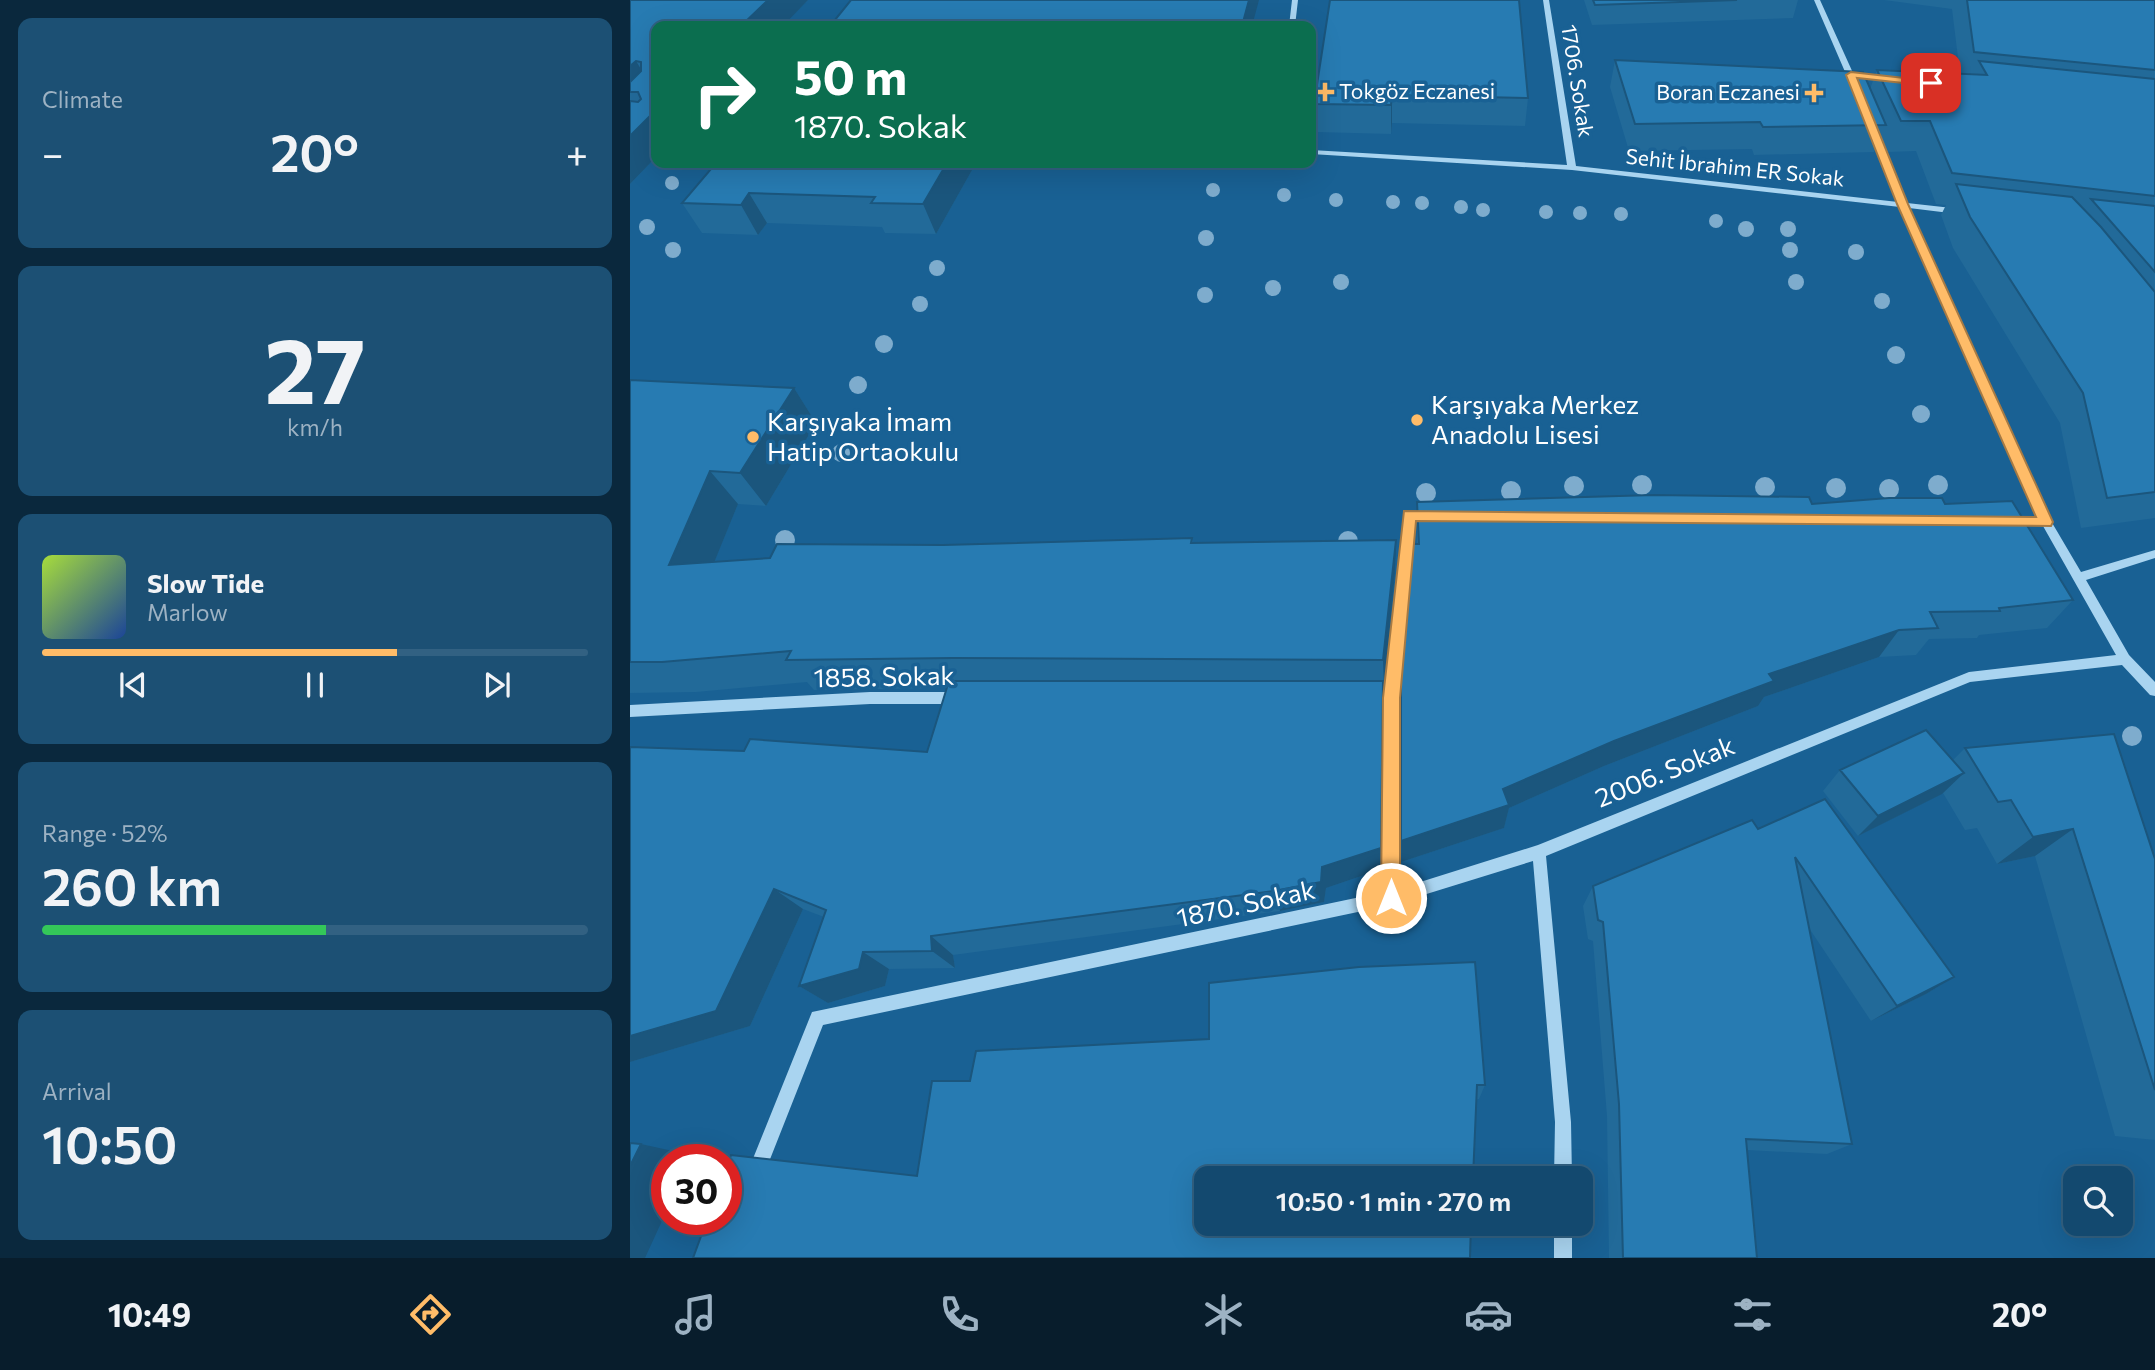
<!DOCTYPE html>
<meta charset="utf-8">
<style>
body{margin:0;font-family:Commissioner,sans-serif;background:#1c5074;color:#f1f3f6;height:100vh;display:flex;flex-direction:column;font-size:26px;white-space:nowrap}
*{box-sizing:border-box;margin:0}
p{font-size:23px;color:#9db2c3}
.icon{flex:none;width:38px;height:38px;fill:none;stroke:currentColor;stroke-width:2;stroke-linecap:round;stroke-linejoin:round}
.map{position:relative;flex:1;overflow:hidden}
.drawer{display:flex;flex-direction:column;gap:18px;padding:18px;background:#0a283d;width:630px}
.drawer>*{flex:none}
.banner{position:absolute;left:21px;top:21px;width:665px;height:147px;border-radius:14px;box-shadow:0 7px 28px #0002,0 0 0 2px #326182;background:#0b6e4f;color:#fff;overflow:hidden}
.buttons{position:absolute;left:1433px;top:1166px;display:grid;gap:14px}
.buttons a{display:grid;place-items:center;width:70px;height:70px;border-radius:14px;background:#13496f;box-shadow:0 7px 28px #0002,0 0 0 2px #326182;font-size:35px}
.speed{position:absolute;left:21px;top:1144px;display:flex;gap:14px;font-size:35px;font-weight:700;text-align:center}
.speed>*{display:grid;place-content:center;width:91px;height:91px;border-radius:50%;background:#13496f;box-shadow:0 7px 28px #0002,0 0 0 2px #326182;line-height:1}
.speed .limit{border:10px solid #d22;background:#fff;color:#111}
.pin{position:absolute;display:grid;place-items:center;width:60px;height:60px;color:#fff;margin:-30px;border-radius:14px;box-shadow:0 4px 10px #0006}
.me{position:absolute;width:77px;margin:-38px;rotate:0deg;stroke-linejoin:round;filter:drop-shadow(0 0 5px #0008)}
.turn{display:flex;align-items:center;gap:24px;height:147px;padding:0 28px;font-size:32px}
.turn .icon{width:91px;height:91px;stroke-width:2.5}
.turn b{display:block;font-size:49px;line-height:60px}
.big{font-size:52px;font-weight:600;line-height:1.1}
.drawer .card{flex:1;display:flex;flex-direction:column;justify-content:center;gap:10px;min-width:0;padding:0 24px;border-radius:14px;background:#1c5074}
.drawer .dial{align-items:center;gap:0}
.dial b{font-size:91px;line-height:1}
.song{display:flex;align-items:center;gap:21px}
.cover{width:84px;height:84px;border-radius:10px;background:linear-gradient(135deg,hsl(80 70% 55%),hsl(220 70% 35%))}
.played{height:7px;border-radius:4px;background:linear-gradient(90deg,#ffbc68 65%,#326182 65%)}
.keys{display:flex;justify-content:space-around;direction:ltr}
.heat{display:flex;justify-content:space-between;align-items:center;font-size:38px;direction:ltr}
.charge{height:10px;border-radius:5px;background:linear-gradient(90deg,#34c759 52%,#326182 0)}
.trip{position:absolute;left:564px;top:1166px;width:399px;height:70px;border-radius:14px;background:#13496f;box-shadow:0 7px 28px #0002,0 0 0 2px #326182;font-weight:600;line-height:70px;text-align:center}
.menu{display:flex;height:112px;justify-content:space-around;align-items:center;background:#081d2c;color:#9db2c3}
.menu .icon{width:49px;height:49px}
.menu .active{color:#ffbc68}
.menu b{font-size:32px;color:#f1f3f6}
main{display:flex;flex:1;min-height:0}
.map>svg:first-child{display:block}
</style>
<main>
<section class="drawer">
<div class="card"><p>Climate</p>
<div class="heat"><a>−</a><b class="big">20°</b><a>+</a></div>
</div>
<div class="card dial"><b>27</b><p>km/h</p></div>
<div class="card">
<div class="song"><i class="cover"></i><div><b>Slow Tide</b><p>Marlow</p></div></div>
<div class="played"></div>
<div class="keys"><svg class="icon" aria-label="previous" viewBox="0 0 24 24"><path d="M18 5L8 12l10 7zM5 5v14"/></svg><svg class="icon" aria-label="pause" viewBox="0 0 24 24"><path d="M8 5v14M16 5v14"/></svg><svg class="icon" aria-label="next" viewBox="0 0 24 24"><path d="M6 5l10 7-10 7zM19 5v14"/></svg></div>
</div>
<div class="card"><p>Range · 52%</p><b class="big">260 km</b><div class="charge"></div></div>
<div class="card"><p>Arrival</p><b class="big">10:50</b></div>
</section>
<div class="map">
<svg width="1525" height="1258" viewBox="0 0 1525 1258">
<rect width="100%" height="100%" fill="#196194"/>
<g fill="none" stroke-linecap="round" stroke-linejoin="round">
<path fill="#a9d4f0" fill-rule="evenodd" d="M662 0H668L665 26H659Z
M913 0H919L946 166 1268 202 1238 129 1242 127 1246 129 1277 203 1331 209 1332 211 1328 214 1279 208 1421 521 1451 572 1525 550V558L1456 580 1499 655 1525 682V696L1520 695 1492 665 1340 682 916 856 941 1122 942 1178H924L925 1122 903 861 761 905 193 1025 133 1177 127 1180 121 1177 118 1171 182 1012 754 892 756 698 776 512 803 511 809 515 803 519H785L768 698V889L908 845 1339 672 1486 655 1413 526H1381L1375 522 1381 518H1408L1270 207 942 170 681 154V150L937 165Z
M1184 0H1190L1223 73 1258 77 1262 79 1261 81 1225 78 1229 86 1222 88Z
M240 692H328L333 694 334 698 333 702 328 704H240L0 717V705Z
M924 1223H942V1258H924Z"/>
</g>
<g fill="#7eaccd">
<circle cx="42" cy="183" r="7"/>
<circle cx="583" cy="190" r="7"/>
<circle cx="654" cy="195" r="7"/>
<circle cx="706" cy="200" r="7"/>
<circle cx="763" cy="202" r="7"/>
<circle cx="792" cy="203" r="7"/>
<circle cx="831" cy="207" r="7"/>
<circle cx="853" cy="210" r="7"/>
<circle cx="916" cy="212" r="7"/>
<circle cx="950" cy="213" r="7"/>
<circle cx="991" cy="214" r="7"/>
<circle cx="1086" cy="221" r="7"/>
<circle cx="17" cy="227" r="8"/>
<circle cx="1116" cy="229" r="8"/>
<circle cx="1158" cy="229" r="8"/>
<circle cx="576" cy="238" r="8"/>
<circle cx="43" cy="250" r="8"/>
<circle cx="1160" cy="250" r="8"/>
<circle cx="1226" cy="252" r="8"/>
<circle cx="307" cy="268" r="8"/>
<circle cx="711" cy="282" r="8"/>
<circle cx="1166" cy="282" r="8"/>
<circle cx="643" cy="288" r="8"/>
<circle cx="575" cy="295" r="8"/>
<circle cx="1252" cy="301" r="8"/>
<circle cx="290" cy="304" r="8"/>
<circle cx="254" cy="344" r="9"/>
<circle cx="1266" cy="355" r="9"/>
<circle cx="228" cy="385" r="9"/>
<circle cx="1291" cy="414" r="9"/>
<circle cx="211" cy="453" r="9"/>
<circle cx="1012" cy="485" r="10"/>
<circle cx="1308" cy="485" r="10"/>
<circle cx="944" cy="486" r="10"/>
<circle cx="1135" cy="487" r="10"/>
<circle cx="1206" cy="488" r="10"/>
<circle cx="1259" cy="489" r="10"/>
<circle cx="881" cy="491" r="10"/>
<circle cx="796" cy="493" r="10"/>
<circle cx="155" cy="540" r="10"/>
<circle cx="718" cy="541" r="10"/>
<circle cx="1502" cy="736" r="10"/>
</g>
<path fill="#226a99" d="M0 0H178L0 184Z
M700 0 898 98 895 126 762 123 761 134 686 132 684 104Z
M954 0H1168L1163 18 962 25Z
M1254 0H1525V518L1451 528 1430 423 1323 248 1311 215 1316 205 1306 204 1286 151 1258 152 1251 136 1244 152 1124 155 1122 149 999 151 980 87 985 60 1240 89 1247 70 1330 74 1322 9Z
M86 163H346L306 234 255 233 252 227 137 223 128 235 72 233 52 203Z
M0 380 164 388 186 423 136 506 108 504 84 562 313 545 562 538 563 543 765 573 753 689 752 869 696 888 694 902 650 911 323 955 325 968 259 969 255 986 198 1003 169 986 194 917 173 909 120 1026 0 1062V747L114 751 297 752 317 688 184 690 177 682 66 692 0 693Z
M787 502 1315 504 1443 600 1417 628 1349 635 1347 638 1299 639 1286 655 1249 657 1134 697 1128 706 974 766 879 808 874 828 771 862V672L787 544Z
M1335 748 1525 859V1140L1485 1136 1405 856 1367 864 1347 828 1335 830 1313 793 1228 836 1193 791 1210 770 1323 760Z
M1128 829 1324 977 1296 994 1241 1021 1179 928 1222 1144 1197 1154 1117 1150 1127 1258H979L977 1116 963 941 958 939 953 906 963 886Z
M579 1039 855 1085 849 1099 287 1176 340 1081Z"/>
<path fill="#1b567d" d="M138 0H178L153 26H111Z
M619 0H629L622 26H612Z
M6 61 23 89 8 92H0V66Z
M762 95V123L761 134V105Z
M26 110V157L0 184V136Z
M317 163H346L306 234 293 204Z
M119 193 137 223 128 235 111 205Z
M164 388 186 423 136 506 110 473Z
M80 471 108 504 70 597 39 565Z
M766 540 765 573 754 689 753 660Z
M1269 630 1249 657 1134 697 1128 706 974 766 879 808 874 828 771 862V841L873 789 1139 674Z
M753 681 752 869 696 888 694 902 650 911 644 891 692 867Z
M1334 773 1312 794 1228 836 1248 816Z
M1443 829 1405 856 1367 864 1403 837Z
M144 889 173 909 120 1026 0 1062V1036Z
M301 936 323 955 325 968 302 951Z
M233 952 259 969 255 986 198 1003 169 986Z
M1324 977 1296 994 1241 1021 1267 1006Z
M11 1144 61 1155 59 1160H37V1210L15 1258H0V1166Z"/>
<path fill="#277bb2" stroke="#1b567d" stroke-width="2" d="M0 0H138L111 26H26V110L0 136V101L8 102 11 99 8 92H0V82L11 71V62L6 61 0 66Z
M221 0H619L612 26H200Z
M700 0H889L898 98 762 95 761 105 684 104Z
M963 0H1107L965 5Z
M1337 0H1525V70L1344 52Z
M985 60 1233 72 1256 125 1133 127 1130 122 1005 124Z
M1349 61 1525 79V196L1322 173 1300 121H1271L1247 70 1357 75Z
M86 163H317L293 204 241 203 245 197 119 193 111 205 52 203Z
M1326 184 1442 197 1471 227 1525 292V492L1477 498 1453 393 1340 217Z
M1461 199 1525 206V272Z
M0 380 164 388 110 473 80 471 39 565 140 558 147 544 313 545 562 538 561 543 766 540 753 660 323 658 156 660 161 651 32 662H0Z
M1024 495 1179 497 1182 504 1259 498H1312L1315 504 1382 501 1443 600 1369 608 1370 611 1300 612 1308 628 1269 630 1139 674 1144 681 984 741 873 789 879 805 771 841V672L783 544H789L787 502Z
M319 681H753L751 848 692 867 691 882 644 891 301 936 302 951 233 952 229 969 169 986 196 910 144 889 86 1011 0 1036V747L114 751 120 739 297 752Z
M1296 730 1334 773 1248 816 1210 770Z
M1484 734 1525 859V1090L1443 829 1403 837 1381 800 1368 802 1335 748Z
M1195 799 1324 977 1267 1006 1165 857 1222 1144 1116 1139 1127 1258H993L989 1104 973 922 968 920 963 886 1122 820 1128 829Z
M845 962 855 1085H847L843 1178H576V1223H841L840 1258H63L77 1220H96V1167L101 1155 287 1176 302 1081H340L346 1051 579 1039V983L729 967Z
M0 1143 11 1144 0 1166Z"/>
<path fill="#ffbc68" stroke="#a67a44" stroke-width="2" d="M1221 72 1301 81 1306 83 1301 86 1227 78 1278 204 1423 522 1421 526 786 521 770 698V898L767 905 761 908 754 905 751 898 753 698 774 511 1406 517 1267 204 1216 75Z"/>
<g fill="#ffbc68" stroke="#196194" stroke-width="2.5">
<path d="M691.5 81.5h7v7h7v7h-7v7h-7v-7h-7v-7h7z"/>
<path d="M1180.5 82.5h7v7h7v7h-7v7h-7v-7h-7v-7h7z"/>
<circle cx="787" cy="420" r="7"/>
<circle cx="123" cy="437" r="7"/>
</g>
<g text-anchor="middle" stroke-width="7" stroke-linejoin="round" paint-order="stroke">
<g font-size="21" fill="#fff" stroke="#196194">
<text transform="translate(947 81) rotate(81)" y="7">1706. Sokak</text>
<text transform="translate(1105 168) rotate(6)" y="7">Sehit İbrahim ER Sokak</text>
</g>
<g font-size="21" fill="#fff" stroke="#196194" text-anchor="start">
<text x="709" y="99">Tokgöz Eczanesi</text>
<text x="1170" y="100" text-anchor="end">Boran Eczanesi</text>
</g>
<g font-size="26" fill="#fff" stroke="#196194" text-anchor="start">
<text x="801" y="414">Karşıyaka Merkez<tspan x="801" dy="30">Anadolu Lisesi</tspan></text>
<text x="137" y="431">Karşıyaka İmam<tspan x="137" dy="30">Hatip Ortaokulu</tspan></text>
</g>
<g font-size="26" fill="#fff" stroke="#196194">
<text transform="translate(254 677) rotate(-1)" y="9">1858. Sokak</text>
<text transform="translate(1035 772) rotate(-22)" y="9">2006. Sokak</text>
<text transform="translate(616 904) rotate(-12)" y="9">1870. Sokak</text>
</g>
</g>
</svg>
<div class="buttons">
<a><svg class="icon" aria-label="search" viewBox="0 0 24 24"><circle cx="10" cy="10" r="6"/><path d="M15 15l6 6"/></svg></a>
</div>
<div class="speed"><div class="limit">30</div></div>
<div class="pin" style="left:1301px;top:83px;background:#d93025"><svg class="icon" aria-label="arrive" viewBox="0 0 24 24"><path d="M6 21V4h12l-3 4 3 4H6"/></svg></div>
<svg class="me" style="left:761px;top:898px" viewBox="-20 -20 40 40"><circle r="17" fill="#ffbc68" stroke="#fff" stroke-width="3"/><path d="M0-11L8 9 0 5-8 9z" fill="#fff"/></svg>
<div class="trip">10:50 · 1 min · 270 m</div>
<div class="banner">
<div class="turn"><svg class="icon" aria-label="right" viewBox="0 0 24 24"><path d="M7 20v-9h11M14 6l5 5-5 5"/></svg><div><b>50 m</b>1870. Sokak</div></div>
</div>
</div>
</main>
<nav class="menu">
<b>10:49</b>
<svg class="icon active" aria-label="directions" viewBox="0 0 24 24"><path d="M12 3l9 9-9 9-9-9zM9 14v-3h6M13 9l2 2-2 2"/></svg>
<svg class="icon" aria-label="music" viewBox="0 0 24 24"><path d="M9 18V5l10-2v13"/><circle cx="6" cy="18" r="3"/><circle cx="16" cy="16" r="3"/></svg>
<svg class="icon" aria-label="phone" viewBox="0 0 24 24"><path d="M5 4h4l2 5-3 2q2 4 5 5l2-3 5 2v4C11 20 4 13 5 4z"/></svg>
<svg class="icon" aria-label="climate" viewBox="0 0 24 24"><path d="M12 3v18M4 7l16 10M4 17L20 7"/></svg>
<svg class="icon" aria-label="car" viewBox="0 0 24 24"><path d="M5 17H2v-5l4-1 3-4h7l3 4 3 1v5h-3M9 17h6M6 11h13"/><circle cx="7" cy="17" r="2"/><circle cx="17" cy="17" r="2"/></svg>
<svg class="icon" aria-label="filters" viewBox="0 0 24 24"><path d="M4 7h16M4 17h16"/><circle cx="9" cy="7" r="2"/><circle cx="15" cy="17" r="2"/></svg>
<b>20°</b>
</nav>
